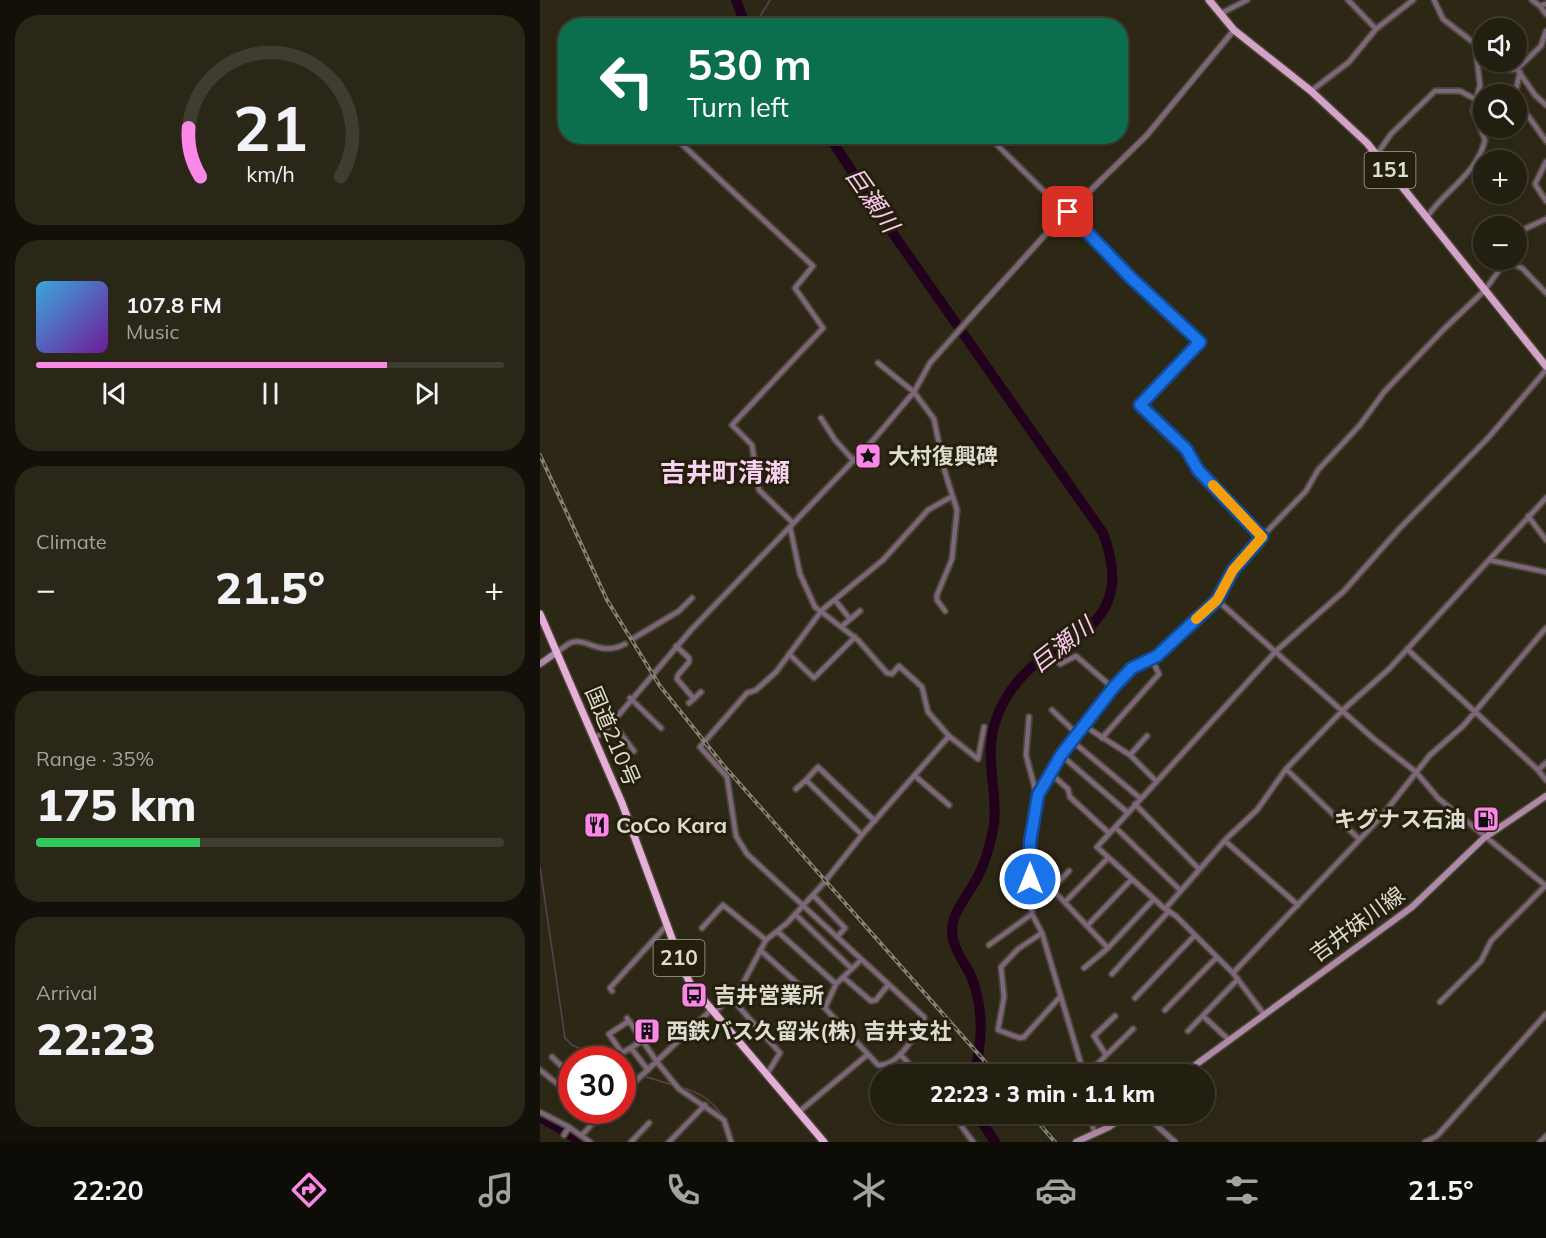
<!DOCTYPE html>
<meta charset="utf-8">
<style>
body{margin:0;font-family:Mulish,"Noto Sans JP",sans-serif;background:#2a2719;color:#f1f3f6;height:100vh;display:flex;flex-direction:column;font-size:22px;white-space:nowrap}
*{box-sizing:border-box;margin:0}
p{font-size:20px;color:#a2a29f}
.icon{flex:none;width:33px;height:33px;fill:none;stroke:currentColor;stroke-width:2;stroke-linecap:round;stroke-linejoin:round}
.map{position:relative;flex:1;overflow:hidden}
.sheet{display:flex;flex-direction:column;gap:15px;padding:15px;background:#131009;width:540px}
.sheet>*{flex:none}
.guide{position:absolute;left:18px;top:18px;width:570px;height:126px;border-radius:24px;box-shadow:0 3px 9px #0003,0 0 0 2px #3f3c30;background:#0b6e4f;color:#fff;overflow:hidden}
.tools{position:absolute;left:933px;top:18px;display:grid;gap:12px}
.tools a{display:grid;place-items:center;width:54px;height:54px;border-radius:50%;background:#221e10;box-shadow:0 3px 9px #0003,0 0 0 2px #3f3c30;font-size:30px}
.speed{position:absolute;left:18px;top:1046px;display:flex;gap:12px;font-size:30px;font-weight:700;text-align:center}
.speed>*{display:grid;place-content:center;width:78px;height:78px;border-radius:50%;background:#221e10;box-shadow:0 3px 9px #0003,0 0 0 2px #3f3c30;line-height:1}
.speed .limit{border:9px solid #d22;background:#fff;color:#111}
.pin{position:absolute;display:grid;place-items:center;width:51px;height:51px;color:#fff;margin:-26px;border-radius:12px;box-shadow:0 3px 9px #0006}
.me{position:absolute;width:66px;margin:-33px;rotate:0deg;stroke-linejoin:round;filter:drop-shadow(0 0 4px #0008)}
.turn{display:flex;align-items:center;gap:21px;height:126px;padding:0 30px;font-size:27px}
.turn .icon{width:78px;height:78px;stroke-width:2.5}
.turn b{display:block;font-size:42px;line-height:51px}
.big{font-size:45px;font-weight:800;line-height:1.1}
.sheet .card{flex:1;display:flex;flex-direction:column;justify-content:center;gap:9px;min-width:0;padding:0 21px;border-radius:24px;background:#2a2719}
.sheet .dial{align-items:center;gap:0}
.dial svg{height:156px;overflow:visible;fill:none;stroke:#3f3c30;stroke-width:7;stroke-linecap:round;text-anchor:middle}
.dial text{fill:#f1f3f6;stroke:none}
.song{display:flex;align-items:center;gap:18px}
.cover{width:72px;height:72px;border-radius:9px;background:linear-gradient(135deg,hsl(200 70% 55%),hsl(280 70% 35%))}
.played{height:6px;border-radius:3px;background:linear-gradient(90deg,#fb87e6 75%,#3f3c30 75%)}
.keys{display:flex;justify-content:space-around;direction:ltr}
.heat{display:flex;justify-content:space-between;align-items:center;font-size:33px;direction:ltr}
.charge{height:9px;border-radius:4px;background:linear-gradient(90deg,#34c759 35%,#3f3c30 0)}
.trip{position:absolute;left:330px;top:1064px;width:345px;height:60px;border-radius:30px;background:#221e10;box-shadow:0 3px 9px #0003,0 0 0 2px #3f3c30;font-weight:800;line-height:60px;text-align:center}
.menu{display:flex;height:96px;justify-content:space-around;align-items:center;background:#0e0c06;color:#a2a29f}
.menu .icon{width:42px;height:42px}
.menu .current{color:#fb87e6}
.menu b{font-size:27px;color:#f1f3f6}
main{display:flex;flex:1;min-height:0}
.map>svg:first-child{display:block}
</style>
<main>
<section class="sheet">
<div class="card dial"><svg viewBox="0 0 100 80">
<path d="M14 69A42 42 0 1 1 86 69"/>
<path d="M14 69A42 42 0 0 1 8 44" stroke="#fb87e6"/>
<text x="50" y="56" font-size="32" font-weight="700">21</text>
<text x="50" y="72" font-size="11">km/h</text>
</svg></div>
<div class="card">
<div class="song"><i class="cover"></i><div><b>107.8 FM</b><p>Music</p></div></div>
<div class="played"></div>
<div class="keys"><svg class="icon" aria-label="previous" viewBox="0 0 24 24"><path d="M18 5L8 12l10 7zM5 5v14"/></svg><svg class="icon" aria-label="pause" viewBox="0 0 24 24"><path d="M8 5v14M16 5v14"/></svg><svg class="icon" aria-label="next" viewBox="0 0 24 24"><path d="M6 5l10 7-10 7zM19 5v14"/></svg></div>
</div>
<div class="card"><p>Climate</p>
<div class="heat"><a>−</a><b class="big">21.5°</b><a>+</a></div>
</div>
<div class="card"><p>Range · 35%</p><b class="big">175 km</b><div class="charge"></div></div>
<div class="card"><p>Arrival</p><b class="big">22:23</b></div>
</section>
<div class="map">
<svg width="1006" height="1142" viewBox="0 0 1006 1142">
<rect width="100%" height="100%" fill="#2d2816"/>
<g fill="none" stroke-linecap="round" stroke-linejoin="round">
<path stroke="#5a4253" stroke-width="1.5" d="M214 26 230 0
M0 867 25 1038 32 1045 62 1059
M82 1068 98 1075
M103 1076 133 1085
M140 1087C169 1094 187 1114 194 1142"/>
<path stroke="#22011d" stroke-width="10" d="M196 0 206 26
M289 136 347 225 563 533C579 576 577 609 537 637 525 646 511 652 499 661 479 676 462 699 455 723 443 760 461 798 452 835 449 848 445 863 439 874 432 891 411 912 412 931 412 948 424 961 431 976 444 1008 443 1041 434 1074
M436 1113 455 1142
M0 1117 42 1142"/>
<defs>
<path id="minor" d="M808 0 836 29
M992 0 1000 6 1006 4
M1000 6 1006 14
M680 14 707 0
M331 24 332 26
M957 62 969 70 977 69 995 95 1006 105
M977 69 1001 46 1006 31
M771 91 809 62 836 29 873 0
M975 94 980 72
M976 99 1006 141
M133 136 273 266 255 288 283 328 192 425 212 445 219 490 253 523
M448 136 594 280 660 342 600 405 646 449 658 470 721 537
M837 154 851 134 895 91H920L935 99
M1006 162 995 184 1006 201
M887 217C905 190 937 174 945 140L933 111 940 85 936 52 938 46 903 19 894 0
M976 233 1006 219
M963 261 982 268 1006 293
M338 363 374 392 394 419 404 469 417 510 412 559 397 595V600L405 611
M281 418 295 440 314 461
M988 516 1006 540
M949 560 1006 498
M295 600 310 619
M677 600 834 739 876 772 898 798 1006 886
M301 627 320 611
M94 638 139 611 152 598
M136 646 149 658V662L138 675 137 679 154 699
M867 649 998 770
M17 652C22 649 28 643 33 642 47 638 60 657 85 644
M249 654 274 678 315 637
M520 664 536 656 573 688
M90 698 121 728
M149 703 161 692
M512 710 536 733
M489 717 486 755 495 789 499 792
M72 722 94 751
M543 725 590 755 616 781
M409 736 438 759 444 727
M55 738 65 731 151 630 335 438 374 392 390 363 430 318
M562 738 619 674 612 660
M531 740 600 798
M521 755 587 812
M590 755 607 736
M1006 763 998 770 1006 780
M746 769 819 839
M510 773 528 789 530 797 569 833
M375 776 409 805
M266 780 278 767 335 821
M256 789 266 780 322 835
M595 804 659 869
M575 827 641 891
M685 841 758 905
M512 889 568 948 544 968
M273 895 305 928 297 937
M491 897 512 889 529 871
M525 902 567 859
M625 909 557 847 736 651 804 591 860 528 949 437 1006 370
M255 914 312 969
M547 926 591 880
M162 928 183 905 226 940
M237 931 296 984 321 960
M502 933 478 949 461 967 464 997 458 1030 480 1038 484 1037 519 998
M449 945 492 914
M568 948 613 900
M220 950 285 1008 338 1065C358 1067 375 1035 384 1021V1017L207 854 196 836 187 777 160 747 207 693 216 690 236 672 282 610 343 560 388 510 411 497
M693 973 841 817 890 755 923 726 1006 628
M572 974 629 911
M303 977 331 1001 336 1000 348 985
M72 991 70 988 127 925
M191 998 240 1053 227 1074
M595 998 655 935
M900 1002 941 961 951 941 1006 885
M285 1008 296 984
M625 1010 677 957
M174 1013 201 987 226 940 247 923 282 885 322 835 409 736 388 712 382 687 359 666 352 674 347 673 318 640 275 607 260 574 250 527
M723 1013 693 973 636 916 625 909 687 838 717 810 746 769 804 709 849 669 949 560 1006 572
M663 1016 688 1039
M87 1018 117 1062 139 1089 184 1120 191 1142
M89 1021 69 1034 82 1053 102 1041
M648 1031 698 979
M91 1048 108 1070
M360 1054 378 1074
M566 1055 554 1036 575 1016
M12 1057 30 1074
M0 1070 19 1085 32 1073
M544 1074 502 933 492 914 490 842 497 795 521 755 573 688 592 668 617 656 677 600 685 582 708 551 766 491 778 470 820 425 844 392 905 328 945 290 960 269 963 260
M547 1074 593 1029
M82 1094 171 1010
M260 1111 327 1055
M0 1112 29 1127 50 1142
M412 1113 433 1142
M549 1113 555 1134
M24 1135 29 1127
M42 1135 65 1110
M91 1142 109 1123
M129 1142 165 1105
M885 1142 897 1136 1006 1014
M1000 1142 1006 1136"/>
<path id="tertiary" d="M430 318 505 235 607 135 694 30
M603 1113 635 1142"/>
<path id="secondary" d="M0 664 17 652
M643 1074 872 907 944 838 1006 796
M536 1142 569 1127 589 1113"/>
<path id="primary" d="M669 0 694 30 771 91 827 143 1006 366"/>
<path id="trunk" d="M0 614 82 803 144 971 151 985 284 1142"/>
</defs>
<use href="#minor" stroke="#494534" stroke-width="8"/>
<use href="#tertiary" stroke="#494534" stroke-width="8"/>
<use href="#secondary" stroke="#494534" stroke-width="9"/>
<use href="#primary" stroke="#494534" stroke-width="10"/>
<use href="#trunk" stroke="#494534" stroke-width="10"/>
<use href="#minor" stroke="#7e6679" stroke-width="4.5"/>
<use href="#tertiary" stroke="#7e6679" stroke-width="5"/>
<use href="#secondary" stroke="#af89a7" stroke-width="6"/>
<use href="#primary" stroke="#d5a3ca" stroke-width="7"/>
<use href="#trunk" stroke="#e6afda" stroke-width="7"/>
<defs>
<path id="rail" d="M0 455 67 600 120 686 184 766 456 1074
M490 1113 515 1142"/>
</defs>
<use href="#rail" stroke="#858173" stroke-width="4"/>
<use href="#rail" stroke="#241f0d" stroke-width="1.5" stroke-dasharray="4.5" stroke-linecap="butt"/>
</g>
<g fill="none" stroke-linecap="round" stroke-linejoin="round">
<defs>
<path id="route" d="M490 879V842L498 795 521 755 573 688 592 668 617 656 677 600 693 570 722 537 658 470 646 449 600 405 660 342 590 277 528 212"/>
</defs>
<use href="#route" stroke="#114b97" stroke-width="15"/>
<use href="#route" stroke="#1a73e8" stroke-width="10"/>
<path stroke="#f59e0b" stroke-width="10" d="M656 619 677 600 693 570 722 537 673 485"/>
</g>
<defs>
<symbol id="sight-square" viewBox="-11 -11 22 22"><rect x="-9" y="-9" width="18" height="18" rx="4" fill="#fb87e6" stroke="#241f0d"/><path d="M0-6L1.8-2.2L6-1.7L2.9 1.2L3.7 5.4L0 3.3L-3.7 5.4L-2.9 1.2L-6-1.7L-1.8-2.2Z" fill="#111"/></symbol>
<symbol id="fuel-square" viewBox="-11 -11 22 22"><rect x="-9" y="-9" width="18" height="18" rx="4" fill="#fb87e6" stroke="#241f0d"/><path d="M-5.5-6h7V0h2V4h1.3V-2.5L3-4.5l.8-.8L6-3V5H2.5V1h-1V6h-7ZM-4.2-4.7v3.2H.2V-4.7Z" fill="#111"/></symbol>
<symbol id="restaurant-square" viewBox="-11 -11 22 22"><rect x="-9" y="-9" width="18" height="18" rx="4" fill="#fb87e6" stroke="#241f0d"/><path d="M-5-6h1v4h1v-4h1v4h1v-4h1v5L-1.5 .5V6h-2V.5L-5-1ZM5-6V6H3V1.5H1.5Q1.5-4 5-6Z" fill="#111"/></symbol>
<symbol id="bus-square" viewBox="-11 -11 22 22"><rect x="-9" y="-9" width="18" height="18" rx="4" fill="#fb87e6" stroke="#241f0d"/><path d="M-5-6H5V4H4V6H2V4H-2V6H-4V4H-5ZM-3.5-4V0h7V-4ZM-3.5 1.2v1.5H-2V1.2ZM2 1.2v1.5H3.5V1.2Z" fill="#111"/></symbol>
<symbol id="building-square" viewBox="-11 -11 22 22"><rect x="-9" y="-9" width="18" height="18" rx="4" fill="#fb87e6" stroke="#241f0d"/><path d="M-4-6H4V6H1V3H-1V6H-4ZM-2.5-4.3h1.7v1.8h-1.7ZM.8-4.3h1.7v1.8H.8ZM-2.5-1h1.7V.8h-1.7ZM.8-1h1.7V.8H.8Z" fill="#111"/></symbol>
</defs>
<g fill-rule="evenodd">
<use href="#sight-square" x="313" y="441" width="30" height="30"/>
<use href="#fuel-square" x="931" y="804" width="30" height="30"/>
<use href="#restaurant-square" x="42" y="810" width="30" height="30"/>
<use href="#bus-square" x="139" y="980" width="30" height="30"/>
<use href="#building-square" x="92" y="1016" width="30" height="30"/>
</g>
<g text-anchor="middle" stroke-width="6" stroke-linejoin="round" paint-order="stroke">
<g fill="#241f0d" stroke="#a6a396" stroke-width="1.5">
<rect x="824.5" y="152" width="51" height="36" rx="4.5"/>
<rect x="113.5" y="940" width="51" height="36" rx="4.5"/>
</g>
<g font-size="21" font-weight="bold" fill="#dedbd0">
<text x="850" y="177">151</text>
<text x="139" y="965">210</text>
</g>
<g font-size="22" font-weight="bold" fill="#dedbd0" stroke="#241f0d" text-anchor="start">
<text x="348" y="464">大村復興碑</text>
<text x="926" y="827" text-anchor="end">キグナス石油</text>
<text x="76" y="833">CoCo Kara</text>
<text x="174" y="1003">吉井営業所</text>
<text x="126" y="1039">西鉄バス久留米(株) 吉井支社</text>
</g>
<g font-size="22" fill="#dedbd0" stroke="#241f0d">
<text transform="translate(73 736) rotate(67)" y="8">国道210号</text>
<text transform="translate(817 924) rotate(-36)" y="8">吉井妹川線</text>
</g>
<g font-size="24" font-style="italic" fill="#facaef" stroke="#241f0d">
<text transform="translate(332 200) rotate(55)" y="8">巨瀬川</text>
<text transform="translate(522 645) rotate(-38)" y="8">巨瀬川</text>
</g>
<g font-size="26" font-weight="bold" fill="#fbd3f2" stroke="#241f0d">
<text x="185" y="482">吉井町清瀬</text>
</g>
</g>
</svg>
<div class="tools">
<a><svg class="icon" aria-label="sound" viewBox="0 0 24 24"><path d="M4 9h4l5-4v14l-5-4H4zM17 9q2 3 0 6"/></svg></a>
<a><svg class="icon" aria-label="search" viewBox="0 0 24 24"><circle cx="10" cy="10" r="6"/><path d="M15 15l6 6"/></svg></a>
<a>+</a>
<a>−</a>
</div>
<div class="speed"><div class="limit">30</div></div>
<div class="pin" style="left:528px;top:212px;background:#d93025"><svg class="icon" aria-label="arrive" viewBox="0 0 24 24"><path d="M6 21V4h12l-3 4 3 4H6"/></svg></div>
<svg class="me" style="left:490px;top:879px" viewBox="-20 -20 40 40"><circle r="17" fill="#1a73e8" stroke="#fff" stroke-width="3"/><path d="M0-11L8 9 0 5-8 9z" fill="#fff"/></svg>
<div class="trip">22:23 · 3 min · 1.1 km</div>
<div class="guide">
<div class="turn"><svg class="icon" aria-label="left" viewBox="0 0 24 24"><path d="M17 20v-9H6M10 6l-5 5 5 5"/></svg><div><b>530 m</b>Turn left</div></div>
</div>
</div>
</main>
<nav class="menu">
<b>22:20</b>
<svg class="icon current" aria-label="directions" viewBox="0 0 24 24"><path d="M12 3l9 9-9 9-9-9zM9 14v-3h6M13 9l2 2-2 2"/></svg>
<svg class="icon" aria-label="music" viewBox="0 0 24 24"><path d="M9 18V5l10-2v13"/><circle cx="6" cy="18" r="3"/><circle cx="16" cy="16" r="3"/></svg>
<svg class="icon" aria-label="phone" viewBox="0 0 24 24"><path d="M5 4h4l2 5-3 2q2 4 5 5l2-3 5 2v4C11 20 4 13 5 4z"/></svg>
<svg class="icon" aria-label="climate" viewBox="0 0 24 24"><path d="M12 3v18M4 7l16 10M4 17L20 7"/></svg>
<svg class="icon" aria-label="car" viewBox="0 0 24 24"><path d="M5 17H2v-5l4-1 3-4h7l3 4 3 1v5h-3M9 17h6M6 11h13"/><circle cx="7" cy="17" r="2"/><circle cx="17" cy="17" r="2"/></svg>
<svg class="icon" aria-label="filters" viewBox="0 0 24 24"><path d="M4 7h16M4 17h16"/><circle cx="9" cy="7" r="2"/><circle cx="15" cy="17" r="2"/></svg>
<b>21.5°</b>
</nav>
